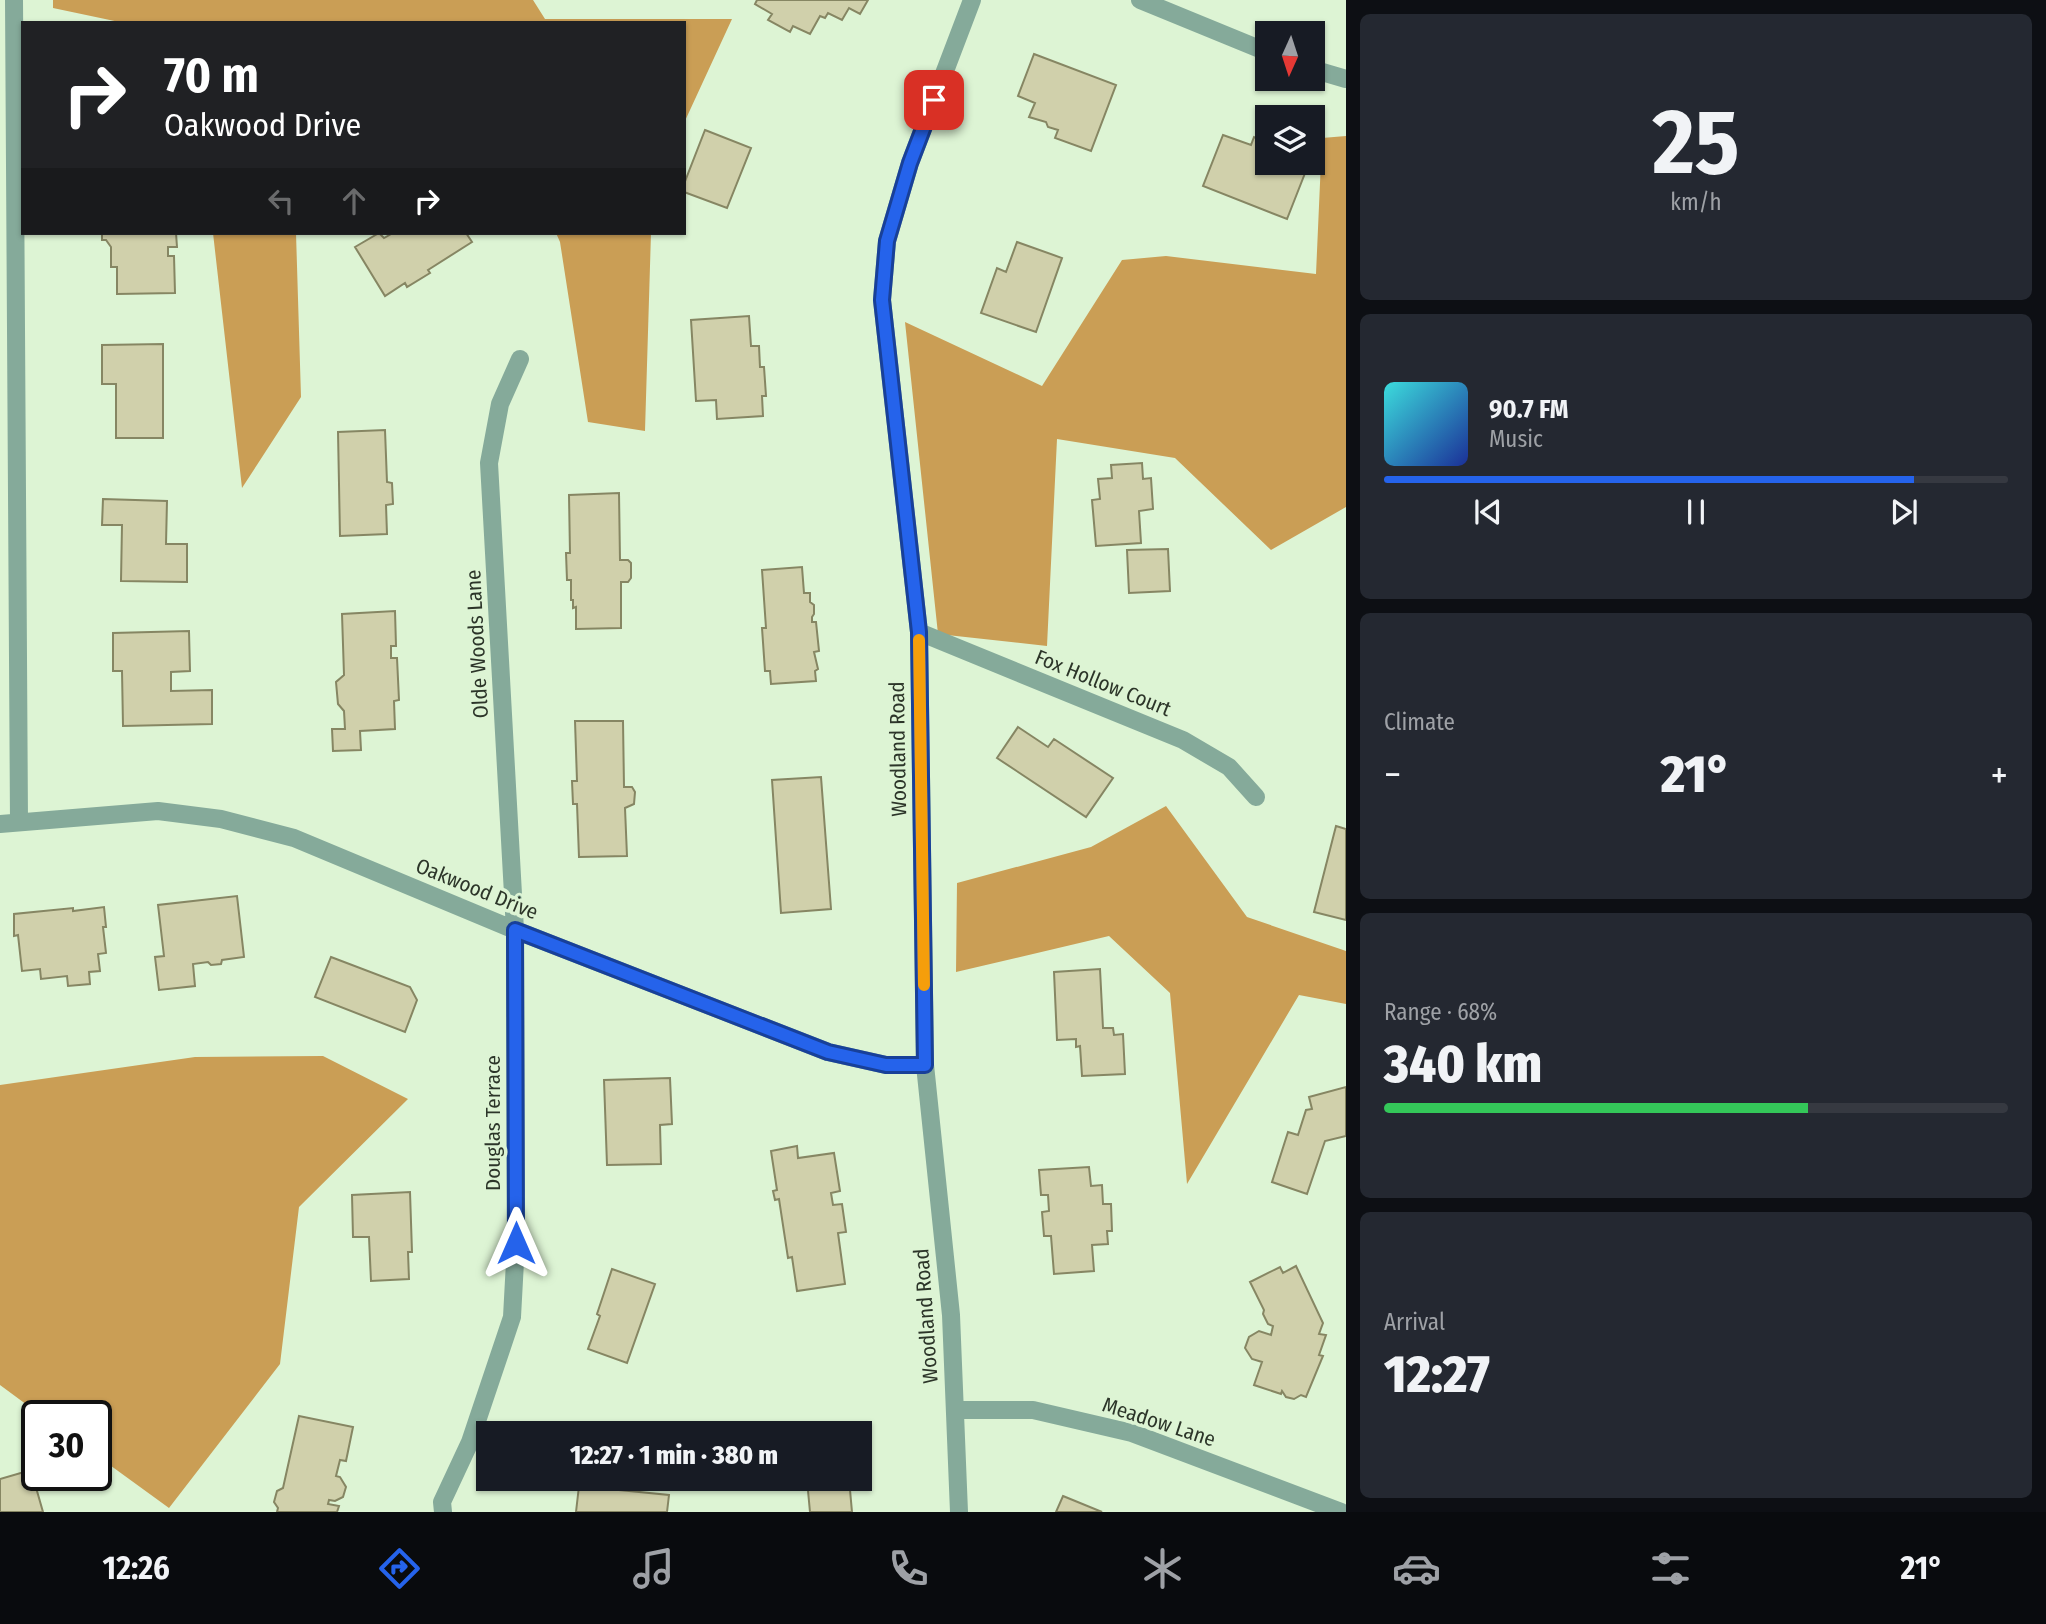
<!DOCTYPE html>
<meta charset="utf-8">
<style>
body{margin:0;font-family:"Fira Sans Condensed",sans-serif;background:#242831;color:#f1f3f6;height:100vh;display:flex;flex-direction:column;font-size:26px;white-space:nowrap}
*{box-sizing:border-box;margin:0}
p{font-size:23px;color:#9ea1a6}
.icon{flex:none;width:38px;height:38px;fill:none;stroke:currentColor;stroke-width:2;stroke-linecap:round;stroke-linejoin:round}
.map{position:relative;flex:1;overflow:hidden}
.sheet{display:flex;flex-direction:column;gap:14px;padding:14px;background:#0d0f14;width:700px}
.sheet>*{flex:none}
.top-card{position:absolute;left:21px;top:21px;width:665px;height:214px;border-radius:0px;box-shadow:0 2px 5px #0004;background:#202124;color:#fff;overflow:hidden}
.needle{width:46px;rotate:183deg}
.controls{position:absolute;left:1255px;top:21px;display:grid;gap:14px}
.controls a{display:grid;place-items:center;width:70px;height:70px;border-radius:0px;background:#171b24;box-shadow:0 2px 5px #0004;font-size:35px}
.speed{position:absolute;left:21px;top:1400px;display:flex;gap:14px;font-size:35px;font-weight:700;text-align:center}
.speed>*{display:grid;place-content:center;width:91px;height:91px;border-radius:50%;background:#171b24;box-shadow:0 2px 5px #0004;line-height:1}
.speed .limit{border:4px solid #111;border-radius:10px;background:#fff;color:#111}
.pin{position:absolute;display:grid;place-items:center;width:60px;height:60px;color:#fff;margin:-30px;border-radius:14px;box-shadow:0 4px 10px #0006}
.me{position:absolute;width:77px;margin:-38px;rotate:0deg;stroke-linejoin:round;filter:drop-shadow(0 0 5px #0008)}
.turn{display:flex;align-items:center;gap:24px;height:147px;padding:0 28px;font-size:32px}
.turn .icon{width:91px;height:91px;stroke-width:2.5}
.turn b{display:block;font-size:49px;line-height:60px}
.lanes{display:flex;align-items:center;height:66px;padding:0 28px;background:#0003;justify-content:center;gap:35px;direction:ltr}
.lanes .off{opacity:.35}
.big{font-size:52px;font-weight:800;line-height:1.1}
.sheet .tile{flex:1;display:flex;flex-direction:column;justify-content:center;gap:10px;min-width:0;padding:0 24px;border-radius:10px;background:#242831}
.sheet .dial{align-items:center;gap:0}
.dial b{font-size:91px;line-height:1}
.song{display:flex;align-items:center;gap:21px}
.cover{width:84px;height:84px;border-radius:10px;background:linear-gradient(135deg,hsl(180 70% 55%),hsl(230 70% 35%))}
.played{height:7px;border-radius:4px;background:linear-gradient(90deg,#2563eb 85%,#363941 85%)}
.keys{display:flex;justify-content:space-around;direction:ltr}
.heat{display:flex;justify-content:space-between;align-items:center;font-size:38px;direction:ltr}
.charge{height:10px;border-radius:5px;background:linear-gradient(90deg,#34c759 68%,#363941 0)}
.trip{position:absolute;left:476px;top:1421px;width:396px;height:70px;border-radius:0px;background:#171b24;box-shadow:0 2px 5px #0004;font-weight:800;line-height:70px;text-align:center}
.tab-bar{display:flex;height:112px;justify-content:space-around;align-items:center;background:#090b0e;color:#9ea1a6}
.tab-bar .icon{width:49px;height:49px}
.tab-bar .selected{color:#2563eb}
.tab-bar b{font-size:32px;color:#f1f3f6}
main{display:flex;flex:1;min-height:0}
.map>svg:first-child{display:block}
</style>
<main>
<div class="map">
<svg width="1346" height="1512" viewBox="0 0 1346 1512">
<rect width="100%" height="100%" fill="#ddf4d4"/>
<path fill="#ca9e55" d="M53 0H533L545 19H732L684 123V23H124L53 8Z
M1346 136V507L1271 550 1175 458 1057 439 1047 646 938 634 905 322 1042 386 1122 260 1166 256 1316 274 1322 138Z
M213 233H296L301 397 242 488Z
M556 233H651L645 431 588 422 560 242Z
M1166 806 1247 917 1346 951V1004L1299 995 1187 1184 1170 993 1109 936 956 972 957 883 1091 847Z
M323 1056 408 1099 299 1207 280 1364 169 1508 96 1455V1416H42L0 1385V1085L195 1057Z"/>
<path fill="#d0d0ab" stroke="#868663" stroke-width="2" d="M757 0H868L860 14 849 8 842 20 828 13 825 18 820 16 810 34 793 26 790 32 768 20 772 14 755 4Z
M1034 54 1116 85 1091 151 1055 138 1058 130 1048 127 1046 122 1029 117 1035 103 1018 96Z
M705 130 751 148 727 208 684 192V184Z
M1223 135 1251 145 1254 137 1267 143V163H1309L1287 219 1203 186Z
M102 233H176L177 247H168V256H174L175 293 117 294V267H111V247L106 240H102Z
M379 233 384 238 393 233H466L472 242 428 270 430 273 407 287 405 283 385 296 355 247Z
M1017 242 1062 258 1036 332 981 313 997 268 1006 272Z
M749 316 751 346H759L760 367H764L766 396H762L763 416 717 419 716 400 696 401 691 320Z
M163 344V438H116V384H102V345Z
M385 430 387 482 392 483 393 504 386 505 387 534 340 536 338 432Z
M1142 463 1143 479 1151 478 1153 509 1139 511 1141 543 1096 546 1092 500 1100 499 1098 479 1112 478 1111 465Z
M619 493 620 560H628L631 563V578L628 582H621V628L576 629V607L573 608V600H571V580H567L566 553H570L569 495Z
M103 499 167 501 166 544H187V582L121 581 122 525H102Z
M1168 549 1170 591 1129 593 1127 550Z
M802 567 804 593H810V602L814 605V614L812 617V622H816L819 651 814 652 818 669 815 671 816 681 771 684 770 671H765L762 628H766L762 570Z
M395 611 396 646H391V658H397L399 700 394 701 395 729 360 731 361 750 333 751 332 729H345L344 711 338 704 336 682 344 675 342 614Z
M189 631 190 671 171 672V691L212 690V724L123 726 122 671H113V633Z
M575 721H623L624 787H632L635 792 634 804 625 808 627 856 579 857 577 804H573L572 781H577Z
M1018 727 1048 747 1054 739 1113 778 1086 817 997 758Z
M821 777 831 909 781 913 772 780Z
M1336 826 1346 829V920L1314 912Z
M237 896 244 957 222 960 221 964 211 965 208 962 193 964 195 986 159 990 155 957 164 956 158 905Z
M104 907 106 927H103L106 953 98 954 100 971 89 972 90 984 68 986 67 976 41 979 40 969 22 971 18 935 14 936V914L73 908V911Z
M331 957 410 987 417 1000 405 1032 315 997Z
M1100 969 1103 1028H1113L1114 1035 1123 1034 1125 1074 1082 1076 1080 1046 1076 1047V1039L1057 1040 1054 972Z
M670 1078 672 1124 660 1125 661 1164 607 1165 604 1080Z
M1346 1087V1136L1325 1141 1307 1194 1272 1182 1288 1132 1298 1135 1306 1110 1312 1109 1309 1097Z
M797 1146 798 1158 834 1153 840 1191 831 1193 833 1205 842 1204 846 1232 838 1233 845 1284 797 1291 792 1257 788 1258 779 1199 775 1200 773 1191 777 1190 771 1151Z
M1089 1167 1091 1186 1102 1185 1103 1204H1111L1112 1231H1107L1108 1244 1092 1245 1094 1271 1054 1274 1051 1236H1044L1042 1212 1049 1211 1048 1195H1041L1039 1170Z
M410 1192 412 1252H408L409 1279 371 1281 369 1237H353L352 1195Z
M1296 1266 1323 1323 1319 1334 1326 1335 1319 1355 1323 1356 1306 1397 1301 1395 1294 1399 1286 1397 1282 1391 1281 1394 1254 1385 1262 1362 1252 1359 1245 1348 1249 1337 1259 1331 1271 1335 1273 1326 1268 1324 1263 1314 1264 1310 1250 1282 1280 1267 1283 1273Z
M612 1269 655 1284 627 1363 588 1349 600 1316 597 1314Z
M299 1416 353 1427 346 1461 340 1460 336 1476 340 1477 346 1487 343 1497 335 1501 329 1500 328 1504 339 1506 337 1512H277L278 1508 274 1502 277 1491 283 1488Z
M31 1470 43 1512H0V1479Z
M789 1479H849L852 1512H810L807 1480 789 1482Z
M579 1486 669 1495 667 1512H576Z
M1063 1496 1102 1512H1056Z"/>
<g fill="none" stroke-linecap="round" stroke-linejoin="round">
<path stroke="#85aa9a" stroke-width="18" d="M14 0 19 822
M1140 0 1267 52
M1312 69 1346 79
M919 632 1183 740 1229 767 1256 797
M0 824 158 811 221 819 294 838 515 930 828 1052 886 1065H925
M956 1410H1033L1132 1433 1341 1512
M443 1512 442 1502 470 1442 512 1317 516 1243 515 930 489 463 500 404 520 359
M959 1512 951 1315 925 1065 919 632 882 300 887 241 910 163 972 0"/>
</g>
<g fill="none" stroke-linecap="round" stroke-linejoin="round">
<defs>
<path id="route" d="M516 1243 515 930 828 1052 886 1065H925L919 632 882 300 887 241 910 163 934 100"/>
</defs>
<use href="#route" stroke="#184099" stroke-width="18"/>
<use href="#route" stroke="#2563eb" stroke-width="12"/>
<path stroke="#f59e0b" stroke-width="12" d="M919 640 924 985"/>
</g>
<g text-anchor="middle" stroke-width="7" stroke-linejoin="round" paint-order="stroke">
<g font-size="21" fill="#2c3529" stroke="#ddf4d4">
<text transform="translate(477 644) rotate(-93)" y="7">Olde Woods Lane</text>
<text transform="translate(1103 683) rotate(22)" y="7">Fox Hollow Court</text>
<text transform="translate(898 749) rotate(-91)" y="7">Woodland Road</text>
<text transform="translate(477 889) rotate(22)" y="7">Oakwood Drive</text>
<text transform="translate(493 1123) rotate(-90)" y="7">Douglas Terrace</text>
<text transform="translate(926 1316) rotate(-94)" y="7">Woodland Road</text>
<text transform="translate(1159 1422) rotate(18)" y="7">Meadow Lane</text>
</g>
</g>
</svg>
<div class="controls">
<a><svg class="needle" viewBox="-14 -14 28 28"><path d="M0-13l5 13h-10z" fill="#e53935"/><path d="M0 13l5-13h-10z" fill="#9ea1a6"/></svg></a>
<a><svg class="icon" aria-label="layers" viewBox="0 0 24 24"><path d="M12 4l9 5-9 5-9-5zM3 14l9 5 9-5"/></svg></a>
</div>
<div class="speed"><div class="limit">30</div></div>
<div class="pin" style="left:934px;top:100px;background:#d93025"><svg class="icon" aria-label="arrive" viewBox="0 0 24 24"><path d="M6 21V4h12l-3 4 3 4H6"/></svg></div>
<svg class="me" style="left:516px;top:1243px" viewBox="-20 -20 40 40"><path d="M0-17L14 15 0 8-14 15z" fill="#2563eb" stroke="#fff" stroke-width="4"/></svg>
<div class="trip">12:27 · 1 min · 380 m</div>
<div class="top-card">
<div class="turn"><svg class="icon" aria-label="right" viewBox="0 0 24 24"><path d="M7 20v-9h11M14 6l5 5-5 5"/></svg><div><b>70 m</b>Oakwood Drive</div></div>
<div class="lanes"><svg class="icon off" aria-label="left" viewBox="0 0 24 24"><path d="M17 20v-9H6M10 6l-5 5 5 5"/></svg><svg class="icon off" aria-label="ahead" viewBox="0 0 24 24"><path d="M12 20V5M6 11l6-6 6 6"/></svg><svg class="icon" aria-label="right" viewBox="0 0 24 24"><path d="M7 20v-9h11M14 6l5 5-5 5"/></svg></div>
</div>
</div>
<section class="sheet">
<div class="tile dial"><b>25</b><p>km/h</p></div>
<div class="tile">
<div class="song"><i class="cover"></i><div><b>90.7 FM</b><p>Music</p></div></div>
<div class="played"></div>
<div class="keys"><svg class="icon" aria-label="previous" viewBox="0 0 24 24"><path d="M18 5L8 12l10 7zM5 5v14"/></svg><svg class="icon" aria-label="pause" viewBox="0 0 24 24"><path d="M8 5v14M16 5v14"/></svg><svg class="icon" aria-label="next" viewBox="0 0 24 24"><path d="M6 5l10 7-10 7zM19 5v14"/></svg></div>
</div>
<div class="tile"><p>Climate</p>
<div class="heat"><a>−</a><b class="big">21°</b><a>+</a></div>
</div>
<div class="tile"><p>Range · 68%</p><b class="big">340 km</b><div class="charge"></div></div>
<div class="tile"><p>Arrival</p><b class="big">12:27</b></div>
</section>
</main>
<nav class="tab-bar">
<b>12:26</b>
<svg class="icon selected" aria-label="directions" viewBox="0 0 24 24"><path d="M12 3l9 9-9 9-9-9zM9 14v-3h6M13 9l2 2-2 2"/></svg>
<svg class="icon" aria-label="music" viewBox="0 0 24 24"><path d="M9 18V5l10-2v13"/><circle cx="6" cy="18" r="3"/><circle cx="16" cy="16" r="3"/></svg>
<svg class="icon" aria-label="phone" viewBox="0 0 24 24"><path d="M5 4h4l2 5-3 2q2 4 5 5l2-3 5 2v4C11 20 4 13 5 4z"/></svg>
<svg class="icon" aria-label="climate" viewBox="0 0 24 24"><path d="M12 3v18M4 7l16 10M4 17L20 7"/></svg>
<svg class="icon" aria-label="car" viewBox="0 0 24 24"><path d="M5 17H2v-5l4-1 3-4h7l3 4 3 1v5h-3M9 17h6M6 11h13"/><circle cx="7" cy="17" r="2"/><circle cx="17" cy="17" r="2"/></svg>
<svg class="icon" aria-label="filters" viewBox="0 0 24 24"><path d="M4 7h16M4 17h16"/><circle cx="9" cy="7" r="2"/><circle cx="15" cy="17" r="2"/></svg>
<b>21°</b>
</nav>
